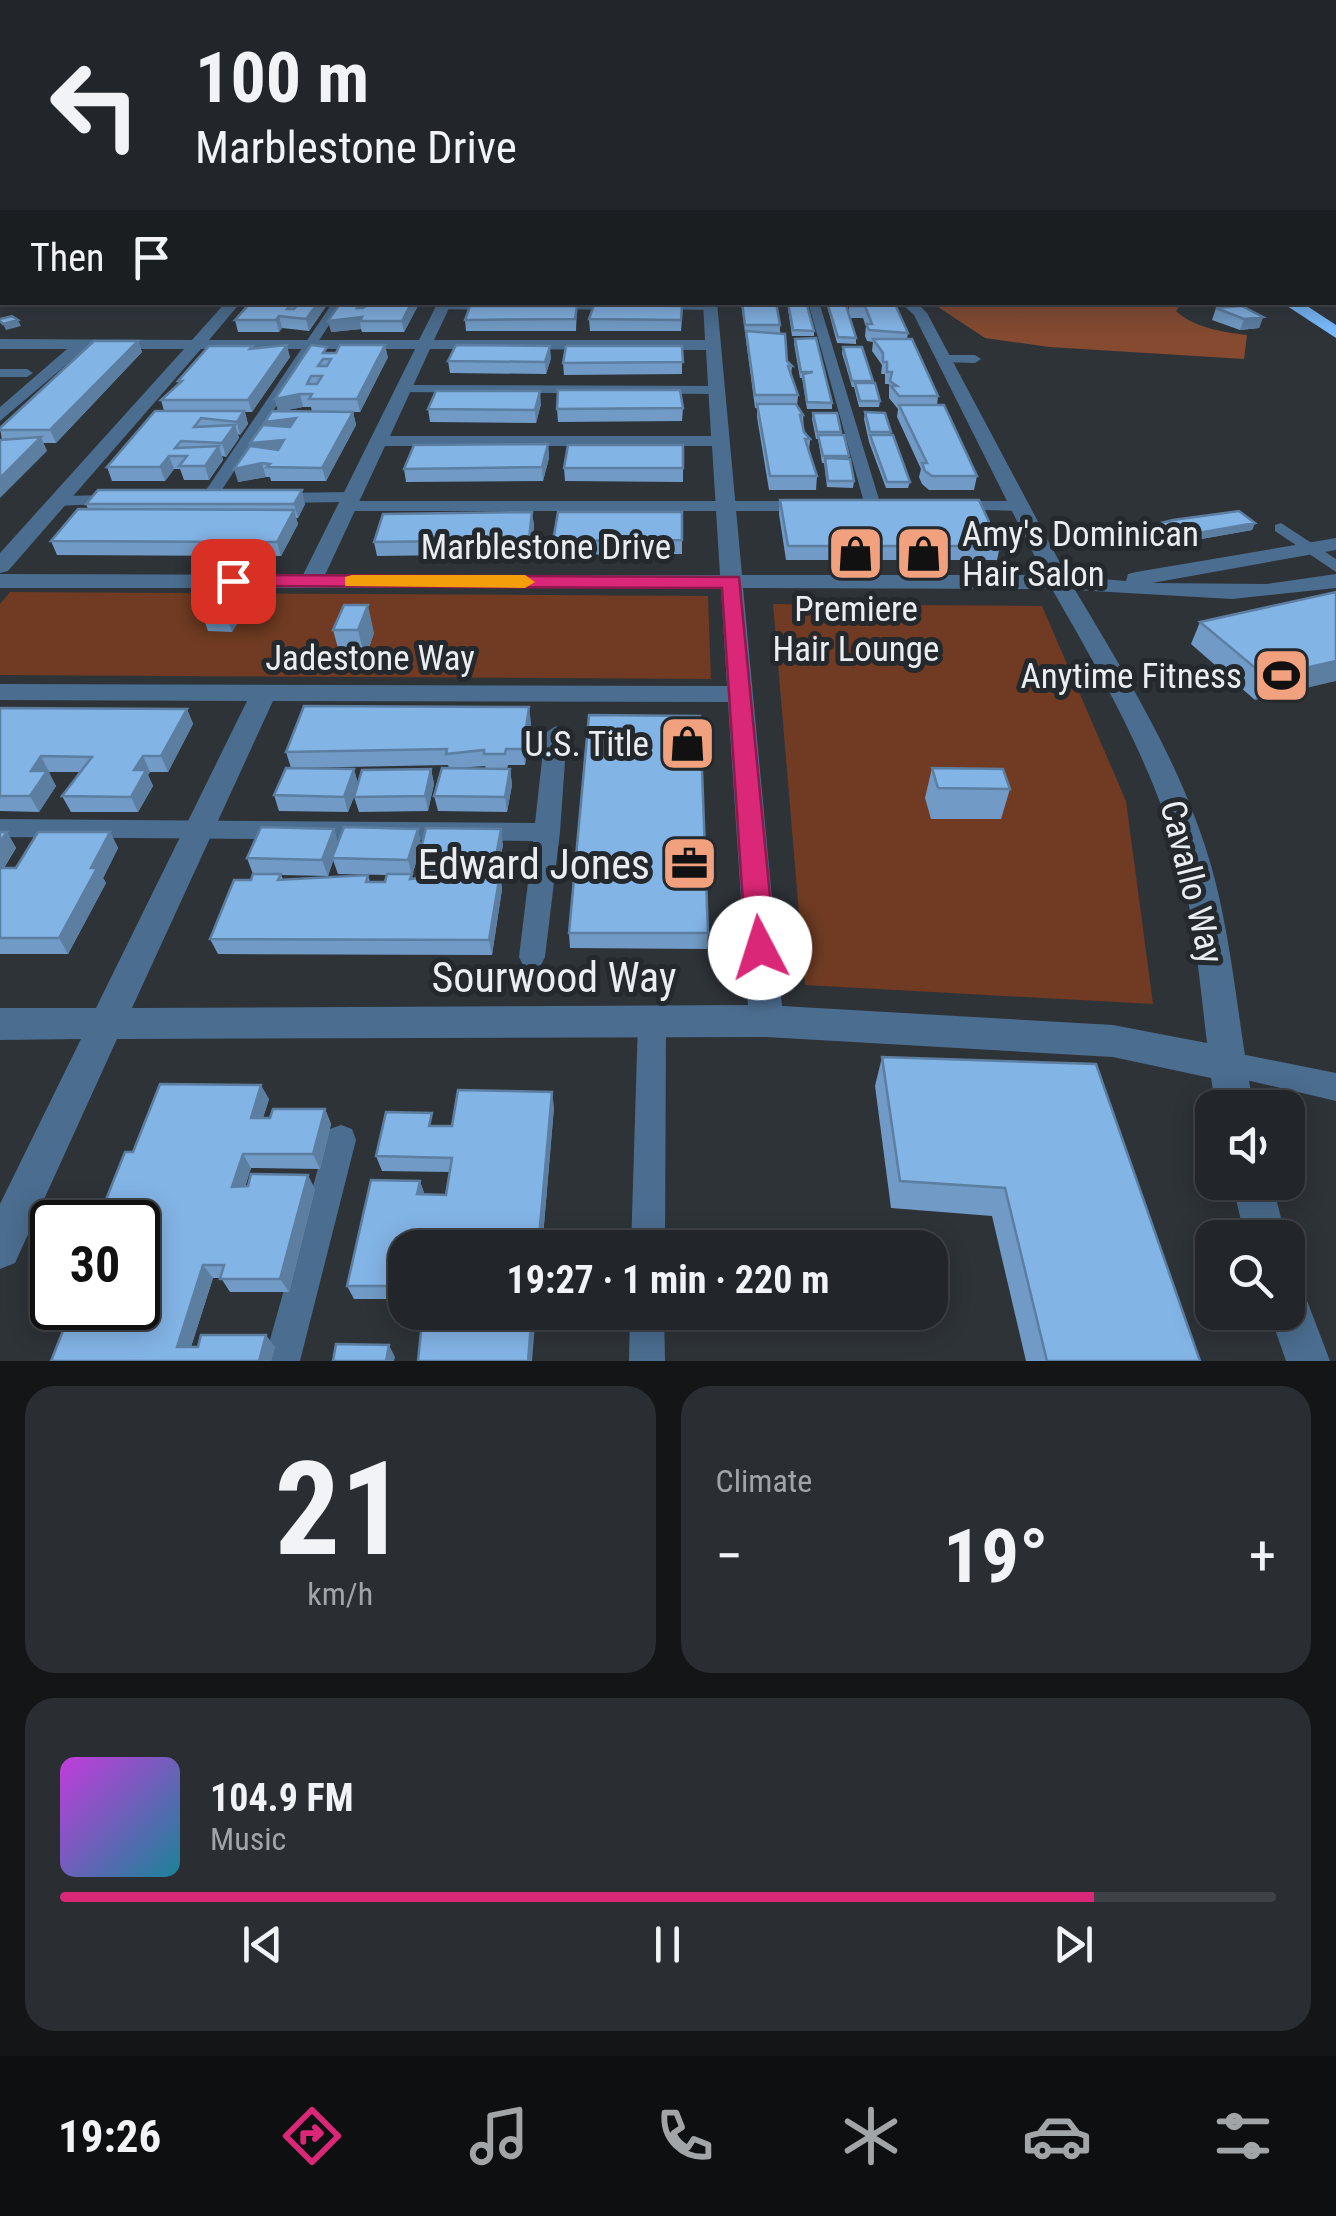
<!DOCTYPE html>
<meta charset="utf-8">
<style>
body{margin:0;font-family:"Roboto Condensed",sans-serif;background:#2a2e32;color:#f1f3f6;height:100vh;display:flex;flex-direction:column;font-size:38px;white-space:nowrap}
*{box-sizing:border-box;margin:0}
p{font-size:32px;color:#a2a5a8}
.icon{flex:none;width:55px;height:55px;fill:none;stroke:currentColor;stroke-width:2;stroke-linecap:round;stroke-linejoin:round}
.map{position:relative;height:1361px;overflow:hidden}
.sheet{display:flex;flex-direction:column;gap:25px;padding:25px;background:#131517;flex:1}
.sheet>*{flex:none}
.banner{position:absolute;left:0px;top:0px;width:1338px;height:305px;box-shadow:0 5px 25px #0003,0 0 0 2px #3f4347;background:#22262a;color:#f1f3f6;overflow:hidden}
.fabs{position:absolute;left:1195px;top:1090px;display:grid;gap:20px}
.fabs a{display:grid;place-items:center;width:110px;height:110px;border-radius:20px;background:#22262a;box-shadow:0 5px 25px #0003,0 0 0 2px #3f4347;font-size:50px}
.speed{position:absolute;left:30px;top:1200px;display:flex;gap:20px;font-size:50px;font-weight:700;text-align:center}
.speed>*{display:grid;place-content:center;width:130px;height:130px;border-radius:50%;background:#22262a;box-shadow:0 5px 25px #0003,0 0 0 2px #3f4347;line-height:1}
.speed .limit{border:5px solid #111;border-radius:15px;background:#fff;color:#111}
.pin{position:absolute;display:grid;place-items:center;width:85px;height:85px;color:#fff;margin:-42px;border-radius:20px;box-shadow:0 5px 15px #0006}
.me{position:absolute;width:110px;margin:-55px;rotate:355deg;stroke-linejoin:round;filter:drop-shadow(0 0 8px #0008)}
.turn{display:flex;align-items:center;gap:35px;height:210px;padding:0 30px;font-size:45px}
.turn .icon{width:130px;height:130px;stroke-width:2.5}
.turn b{display:block;font-size:70px;line-height:85px}
.then{display:flex;align-items:center;height:95px;padding:0 30px;background:#0003;gap:20px;font-size:38px}
.big{font-size:75px;font-weight:700;line-height:1.1}
.sheet .widget{flex:1;display:flex;flex-direction:column;justify-content:center;gap:15px;min-width:0;padding:0 35px;border-radius:30px;background:#2a2e32}
.sheet .dial{align-items:center;gap:0}
.dial b{font-size:130px;line-height:1}
.song{display:flex;align-items:center;gap:30px}
.cover{width:120px;height:120px;border-radius:15px;background:linear-gradient(135deg,hsl(290 70% 55%),hsl(190 70% 35%))}
.played{height:10px;border-radius:5px;background:linear-gradient(90deg,#db2777 85%,#3f4347 85%)}
.keys{display:flex;justify-content:space-around;direction:ltr}
.heat{display:flex;justify-content:space-between;align-items:center;font-size:55px;direction:ltr}
.sheet .tiles{flex:1;display:grid;gap:25px;grid-template-columns:1fr 1fr}
.widget:last-child{grid-column:span 2}
.trip{position:absolute;left:388px;top:1230px;width:560px;height:100px;border-radius:30px;background:#22262a;box-shadow:0 5px 25px #0003,0 0 0 2px #3f4347;font-weight:700;line-height:100px;text-align:center}
.tab-bar{display:flex;height:160px;justify-content:space-around;align-items:center;background:#0e0f11;color:#a2a5a8}
.tab-bar .icon{width:70px;height:70px}
.tab-bar .selected{color:#db2777}
.tab-bar b{font-size:45px;color:#f1f3f6}
.map>svg:first-child{display:block}
</style>
<div class="map">
<svg width="1336" height="1361" viewBox="0 0 1336 1361">
<rect width="100%" height="100%" fill="#2e3338"/>
<path fill="#703b22" d="M10 592 708 596 711 679 0 675V604Z
M773 604 1042 606 1126 801 1153 1004 805 985Z"/>
<path fill="#854a30" d="M932 303H1182L1176 311C1194 328 1223 332 1247 335L1244 359 1049 347 985 338Z"/>
<g fill="none" stroke-linecap="round" stroke-linejoin="round">
<path fill="#4b6d8f" fill-rule="evenodd" d="M2 202V208L0 209V203Z
M333 302H344L214 502H202L200 499Z
M808 302H819L881 506 879 509H867L865 506Z
M442 304H495L501 307 495 310 438 309 436 307Z
M549 304H620L626 307 620 310 545 309 543 307Z
M654 304H710L716 307 710 310 650 309V305Z
M944 355H975L981 359 975 363 940 362 938 359Z
M0 369H27L33 373 27 377H0Z
M403 385 717 386 724 390 717 394 398 392V386Z
M351 492 359 497 353 501H802L810 506 802 511H347L339 506 345 502 278 503 270 498 278 493Z
M114 495 120 497V503L58 506 50 501 58 496Z
M956 501H1019L1027 506 1019 511 950 509V503Z
M1281 523 1336 559V572L1275 531V525Z
M556 726 567 733 560 832 545 957 541 965 532 968 523 965 519 957 533 841 0 837V819L535 823 545 733Z
M652 1009 662 1012 666 1021 665 1248H631L638 1021 642 1012Z
M1226 1051 1336 1073V1101L1216 1073 1212 1064 1216 1055Z
M341 1125 352 1129 356 1140 300 1361H264L326 1140 330 1129Z
M630 1312H664L665 1361H629Z"/>
<path fill="#4b6d8f" fill-rule="evenodd" d="M2 232V240L0 241V233Z
M226 302H241L209 340H419L438 302H452L434 340H705L703 302H717L742 575H1044L914 315 900 302H916L927 313 1067 576 1126 581 1128 574 1136 572 1336 538V550L1152 583 1266 584 1336 574V588L1232 599 1075 590C1130 682 1188 775 1215 880 1234 955 1239 1032 1254 1108H1216L1211 1078 1113 1057 766 1037 117 1039 15 1263 0 1269V1204L81 1039 0 1040V1008H96L247 701 0 700V684L727 686 721 588H0V574L303 575 415 349H201L8 571 0 573V553L184 349H85L0 421V407L67 349H0V339L192 340ZM430 349 706 350 711 436H390ZM385 446H712L720 575H325ZM743 588 1052 589C1099 671 1147 754 1175 846 1194 910 1199 977 1207 1043L1113 1025 782 1006ZM273 701 728 702 748 1005 132 1008Z
M1232 1182H1272L1286 1238H1245Z
M1288 1283 1303 1290 1330 1361H1286L1269 1312H1288Z"/>
<path fill="#78bbff" fill-rule="evenodd" d="M1281 302H1301L1336 325V338Z"/>
</g>
<path fill="#719bc6" fill-rule="evenodd" d="M251 302H329L309 331 282 328 279 332H238L235 320Z
M341 302H420L404 332H362L361 329 331 332Z
M741 302H776L780 325V334L787 361 792 366 791 375 798 395 797 406 803 415 804 432 810 439 809 451 817 476 816 490H769L757 417V408H755Z
M787 302H806L814 331V336H792Z
M826 302H845L848 313 850 302H894L908 333 907 339 938 396 937 405 977 476 974 490H929L922 484 919 477 921 469 897 417 898 409 889 398V384H885V374H881L882 365 872 351 873 342 867 341 865 336 866 326 863 318H850L856 338V344L837 343Z
M577 306 576 331H466L465 320Z
M1216 308 1263 317 1259 328 1240 330 1212 320Z
M682 318 681 331H590L589 319Z
M795 339 832 403V409H807L802 378H800L794 344Z
M138 341 142 352 56 443H43L47 451 2 440 0 428Z
M253 346 254 349 290 357 252 412H245L248 424 240 435 238 434 239 438 226 457 222 456 223 460 209 480H184L180 469H174L165 481H112L107 467 164 411 161 400 179 384 178 381Z
M682 346V374L564 375 563 363Z
M843 347 873 381 880 401 879 407H859L854 387H852L842 353Z
M328 353 388 357 360 412H327H353L356 425 326 481H271L270 477H266L238 482 251 447 266 425 265 422 278 411 275 399ZM303 407H311L312 412 281 411Z
M551 358 546 374 450 373 448 361Z
M541 404 536 423 430 422 428 409Z
M683 408 682 421 558 422 557 409Z
M865 412 891 432 890 435 910 482 908 488H886L869 442 864 419Z
M813 413 841 432 854 481 853 488 827 487 824 463H822L818 439H816L812 419Z
M548 444 549 458 543 481 406 482 404 469Z
M683 445V482L565 481 564 468Z
M780 500 1000 546 997 560H786L779 514Z
M86 504H305L298 518H296L298 524 281 556 57 555 51 541 88 509Z
M532 512 534 526 531 554 377 556 374 542Z
M682 512V554L554 555 553 541Z
M1255 523 1252 530 1145 549 1131 537 1133 530Z
M238 579 247 607 232 632 208 631 198 602Z
M1336 592 1255 700 1191 644 1200 622Z
M344 605 374 633 365 659H341L333 630Z
M0 708 187 709 193 724 168 772H150L148 775 153 786 138 812H71L62 796 81 772H49L48 773 56 786 39 812 0 811Z
M531 722 525 765H508L507 769H510L512 785 507 812 438 811 434 796 449 768 448 765 291 768 286 752ZM485 766 486 769 457 768Z
M932 768 1010 789 1001 819H931L925 798Z
M354 769 358 784 431 769 434 784 428 811 359 812 354 797 356 792 348 812 279 811 274 795Z
M334 829 338 843 418 829 421 845 412 876 413 879 422 877 418 861 503 844 498 874H500L502 889 492 955 218 954 210 939 251 880 253 874 247 858ZM333 860 338 874 387 875 385 882H370L368 875 283 879 281 875 328 876ZM461 877H472V881L462 880Z
M0 832H7L16 848 4 868H16L110 832 118 848 103 878 106 883 68 954H0Z
M569 933H708L707 949 570 948Z
M882 1057 1200 1361H1026L992 1216 891 1208 875 1086Z
M269 1099 263 1118 325 1109 331 1124 320 1169 251 1168 245 1186 315 1189 289 1292H230L221 1278H213L191 1347H275L271 1361H51L133 1152Z
M554 1107 542 1248H405V1299H354L347 1286 420 1181 424 1194 446 1195 449 1172 382 1171 376 1156 435 1126H452Z"/>
<path fill="#5c7ea1" d="M319 302H329L309 331 306 319Z
M412 302H420L404 332 402 321Z
M279 316 282 328 279 332 276 320Z
M362 317 360 321 361 329 331 332 328 321Z
M1263 317 1259 328 1240 330 1244 319Z
M18 320 21 326 6 330 3 324Z
M138 341 142 352 56 443 50 430Z
M287 345 290 357 252 412 248 400Z
M385 345 388 357 360 412 357 399Z
M550 346 551 358 546 374 545 362Z
M540 391 541 404 536 423 535 410Z
M300 394 303 407 278 412 275 399Z
M244 411 248 424 240 435 237 422Z
M353 412 356 425 326 481 322 468Z
M296 418 299 431 268 435 265 422Z
M235 425 239 438 226 457 222 443Z
M41 437 47 451 0 498V478Z
M284 440 288 453 254 456 250 443Z
M548 444 549 458 543 481 542 467Z
M219 446 223 460 209 480 205 466Z
M169 456 174 469 165 481 160 467Z
M262 463 266 477 238 482 234 469Z
M302 490 305 504 298 518 294 504Z
M294 510 298 524 281 556 277 542Z
M532 512 534 526 531 554 529 540Z
M1255 523 1252 530 1145 549 1147 542Z
M238 579 247 607 232 632 223 603Z
M368 605 374 633 365 659 358 630Z
M1336 661V681L1255 700 1266 677Z
M529 707 531 722 525 765 523 749Z
M187 709 193 724 168 772 161 756Z
M41 756 56 786 39 812 30 796 31 771Z
M143 756 150 772 148 775 153 786 138 812 131 797 134 770Z
M354 769 358 785 348 812 344 797Z
M431 769 434 784 428 811 425 796Z
M510 769 512 785 507 812 505 797Z
M334 829 339 845 328 876 322 860Z
M418 829 421 845 412 876 408 860Z
M501 829 503 844 497 877 495 862Z
M7 832 16 848 0 873V842Z
M110 832 118 848 103 878 106 883 68 954 59 938 91 868Z
M500 874 502 889 492 955 489 940Z
M261 1085 269 1099 258 1133 251 1118Z
M552 1092 554 1107 542 1248H538Z
M325 1109 331 1124 320 1169 313 1154Z
M243 1154 251 1168 241 1201 232 1187Z
M308 1175 315 1189 289 1292 280 1279Z
M420 1181 425 1195 417 1194Z
M203 1265 213 1278 187 1359 177 1347Z
M403 1269 405 1274V1299L400 1286Z
M532 1312H536L532 1361H528Z
M266 1335 275 1347 271 1361H259Z
M389 1345 395 1357 394 1361H386Z"/>
<path fill="#83b4e6" stroke="#5c7ea1" stroke-width="2.5" fill-rule="evenodd" d="M251 302H319L306 319 279 316 276 320H235ZM291 303H299L294 309H287Z
M341 302H412L402 321H360L362 317 328 321ZM360 303H370L363 308H357Z
M742 302H776L780 325H745Z
M788 302H806L814 331 793 330Z
M827 302H845L856 338 838 337Z
M850 302H894L908 333 869 330 866 324H872L865 306H850Z
M594 305 682 306 681 320 589 319Z
M470 306H577L575 319 465 320Z
M1242 306 1263 317 1244 319 1216 308Z
M12 316 18 320 3 324 0 321V319Z
M746 331 785 334 787 361 792 366H788L798 395H755Z
M816 338 832 403 807 402 803 374 813 372H801L795 339Z
M873 339H912L938 396H899L891 386H897L890 381 892 372H887V362H883V353Z
M94 341H138L50 430H0V428Z
M287 345 248 400H161L182 381H178L209 346H253L250 349Z
M311 345 327 347 323 353H336L340 345H385L357 399H309L312 394H300L275 399ZM323 359H331L327 366H318ZM311 376H322L317 384H307Z
M456 345 550 346 545 362 448 361Z
M566 346H682L683 362 563 363Z
M843 347H862L873 381H852Z
M855 383H875L880 401H860Z
M558 390H680L683 408 557 409Z
M436 391H540L535 410 428 409Z
M757 404H796L803 415H800L804 432 810 439H805L817 476H770Z
M899 405H944L977 476H932L925 471 922 463H927Z
M155 411H244L237 422 201 418 194 427 235 425 222 443 181 441 175 448 219 446 205 466H179L187 456H169L160 467H107Z
M272 411 353 412 322 468 267 467 270 464 262 463 234 469 250 446 278 450 284 440 250 443 263 425 290 427 296 418 265 422Z
M865 412 885 413 891 432H870Z
M813 413H837L841 432H817Z
M818 435H844L849 456H823Z
M870 435H893L910 482H887Z
M41 437 0 478V440Z
M548 444 542 467 404 469 414 445Z
M568 445H683V468H564Z
M825 458 850 459 854 481H828Z
M98 490H302L294 504H86Z
M780 500H979L1000 546H788Z
M78 509 294 510 277 542 51 541Z
M1239 511 1255 523 1147 542 1133 530 1173 520Z
M532 512 529 540 374 542 383 514Z
M558 512H682V540L553 541Z
M214 579H238L223 603 198 602Z
M1336 592V661L1266 677 1200 622Z
M344 605H368L358 630H333Z
M304 706 529 707 523 749H506L505 754H484V750L446 754 447 749 286 752Z
M0 708 187 709 161 756H143L134 770H146L131 797 62 796 92 757 41 756 31 771H47L30 796H0Z
M589 715 700 716 708 933H569Z
M286 768 354 769 344 797 274 795Z
M442 768 510 769 505 797 434 796Z
M932 768 1003 769 1010 789 938 788Z
M431 769 425 796 354 797 362 770Z
M261 827 334 829 322 860 247 858Z
M344 827 418 829 408 860 332 858Z
M426 828 501 829 495 862 418 861Z
M0 832H7L0 842Z
M38 832H110L91 868H97L59 938H0V868H16Z
M253 874H281L278 880 368 875 366 882H385L387 874H412L410 879 460 874 459 880 472 881 473 874H500L489 940 210 939 234 880H251Z
M882 1057 1096 1064 1200 1361H1047L1005 1188 900 1181Z
M160 1084 261 1085 251 1118H270L273 1109H325L313 1154H243L232 1187 248 1186 251 1174 308 1175 280 1279H220L224 1265H203L177 1347H198L201 1335H266L259 1361H51L72 1308H138V1222H97L125 1152H133Z
M458 1090 552 1092 538 1248H405V1269H403L400 1286H347L371 1180 420 1181 417 1194 446 1195 452 1158 376 1156 386 1112 432 1113 429 1126H452Z
M423 1312H532L528 1361H418Z
M336 1344 389 1345 386 1361H333Z"/>
<linearGradient id="sky" x2="0" y2="1"><stop stop-color="#191c1f"/><stop offset="0.43" stop-color="#46505e"/><stop offset="1" stop-color="#46505e" stop-opacity="0"/></linearGradient>
<rect width="1336" height="332" fill="url(#sky)"/>
<path fill="#db2777" stroke="#8e194d" stroke-width="2.5" d="M233 575 739 577 775 948 771 957 760 961 750 957 746 948 722 588 226 586 223 581Z"/>
<path fill="#f59e0b" d="M352 575H525L535 582 525 588 345 586V577Z"/>
<defs>
<symbol id="shop-square" viewBox="-11 -11 22 22"><rect x="-9" y="-9" width="18" height="18" rx="4" fill="#f1a17d" stroke="#24292e"/><path d="M-5-2.5h2.3a2.7 3.5 0 0 1 5.4 0H5L5.5 6h-11ZM-1.5-2.5h3a1.5 2.3 0 0 0-3 0Z" fill="#111"/></symbol>
<symbol id="stadium-square" viewBox="-11 -11 22 22"><rect x="-9" y="-9" width="18" height="18" rx="4" fill="#f1a17d" stroke="#24292e"/><path d="M0-5a6.5 5 0 1 0 0 10a6.5 5 0 1 0 0-10ZM-3.5-1.8h7v3.6h-7Z" fill="#111"/></symbol>
<symbol id="office-square" viewBox="-11 -11 22 22"><rect x="-9" y="-9" width="18" height="18" rx="4" fill="#f1a17d" stroke="#24292e"/><path d="M-6-3h4V-5.5h4V-3h4V5H-6ZM-1-4.5V-3h2v-1.5ZM-6 0V1H6V0Z" fill="#111"/></symbol>
</defs>
<g fill-rule="evenodd">
<use href="#shop-square" x="824" y="522" width="63" height="63"/>
<use href="#shop-square" x="892" y="522" width="63" height="63"/>
<use href="#stadium-square" x="1250" y="644" width="63" height="63"/>
<use href="#shop-square" x="656" y="712" width="63" height="63"/>
<use href="#office-square" x="658" y="832" width="63" height="63"/>
</g>
<g text-anchor="middle" stroke-width="10" stroke-linejoin="round" paint-order="stroke">
<g font-size="35" fill="#ebeef1" stroke="#24292e" text-anchor="end">
<text x="962" y="546" text-anchor="start">Amy's Dominican<tspan x="962" dy="40">Hair Salon</tspan></text>
<text x="856" y="621" text-anchor="middle">Premiere<tspan x="856" dy="40">Hair Lounge</tspan></text>
<text x="1242" y="688">Anytime Fitness</text>
<text x="649" y="756">U.S. Title</text>
</g>
<g font-size="35" fill="#ebeef1" stroke="#24292e">
<text x="546" y="559">Marblestone Drive</text>
<text x="370" y="670">Jadestone Way</text>
<text transform="translate(1192 882) rotate(76)" y="12">Cavallo Way</text>
</g>
<g font-size="42" fill="#ebeef1" stroke="#24292e" text-anchor="end">
<text x="650" y="879">Edward Jones</text>
</g>
<g font-size="42" fill="#ebeef1" stroke="#24292e">
<text x="554" y="992">Sourwood Way</text>
</g>
</g>
</svg>
<div class="fabs">
<a><svg class="icon" aria-label="sound" viewBox="0 0 24 24"><path d="M4 9h4l5-4v14l-5-4H4zM17 9q2 3 0 6"/></svg></a>
<a><svg class="icon" aria-label="search" viewBox="0 0 24 24"><circle cx="10" cy="10" r="6"/><path d="M15 15l6 6"/></svg></a>
</div>
<div class="speed"><div class="limit">30</div></div>
<div class="pin" style="left:233px;top:581px;background:#d93025"><svg class="icon" aria-label="arrive" viewBox="0 0 24 24"><path d="M6 21V4h12l-3 4 3 4H6"/></svg></div>
<svg class="me" style="left:760px;top:948px" viewBox="-20 -20 40 40"><circle r="19" fill="#fff"/><path d="M0-13L10 11 0 6-10 11z" fill="#db2777"/></svg>
<div class="trip">19:27 · 1 min · 220 m</div>
<div class="banner">
<div class="turn"><svg class="icon" aria-label="left" viewBox="0 0 24 24"><path d="M17 20v-9H6M10 6l-5 5 5 5"/></svg><div><b>100 m</b>Marblestone Drive</div></div>
<div class="then">Then<svg class="icon" aria-label="arrive" viewBox="0 0 24 24"><path d="M6 21V4h12l-3 4 3 4H6"/></svg></div>
</div>
</div>
<section class="sheet">
<div class="tiles">
<div class="widget dial"><b>21</b><p>km/h</p></div>
<div class="widget"><p>Climate</p>
<div class="heat"><a>−</a><b class="big">19°</b><a>+</a></div>
</div>
<div class="widget">
<div class="song"><i class="cover"></i><div><b>104.9 FM</b><p>Music</p></div></div>
<div class="played"></div>
<div class="keys"><svg class="icon" aria-label="previous" viewBox="0 0 24 24"><path d="M18 5L8 12l10 7zM5 5v14"/></svg><svg class="icon" aria-label="pause" viewBox="0 0 24 24"><path d="M8 5v14M16 5v14"/></svg><svg class="icon" aria-label="next" viewBox="0 0 24 24"><path d="M6 5l10 7-10 7zM19 5v14"/></svg></div>
</div>
</div>
</section>
<nav class="tab-bar">
<b>19:26</b>
<svg class="icon selected" aria-label="directions" viewBox="0 0 24 24"><path d="M12 3l9 9-9 9-9-9zM9 14v-3h6M13 9l2 2-2 2"/></svg>
<svg class="icon" aria-label="music" viewBox="0 0 24 24"><path d="M9 18V5l10-2v13"/><circle cx="6" cy="18" r="3"/><circle cx="16" cy="16" r="3"/></svg>
<svg class="icon" aria-label="phone" viewBox="0 0 24 24"><path d="M5 4h4l2 5-3 2q2 4 5 5l2-3 5 2v4C11 20 4 13 5 4z"/></svg>
<svg class="icon" aria-label="climate" viewBox="0 0 24 24"><path d="M12 3v18M4 7l16 10M4 17L20 7"/></svg>
<svg class="icon" aria-label="car" viewBox="0 0 24 24"><path d="M5 17H2v-5l4-1 3-4h7l3 4 3 1v5h-3M9 17h6M6 11h13"/><circle cx="7" cy="17" r="2"/><circle cx="17" cy="17" r="2"/></svg>
<svg class="icon" aria-label="filters" viewBox="0 0 24 24"><path d="M4 7h16M4 17h16"/><circle cx="9" cy="7" r="2"/><circle cx="15" cy="17" r="2"/></svg>
</nav>
